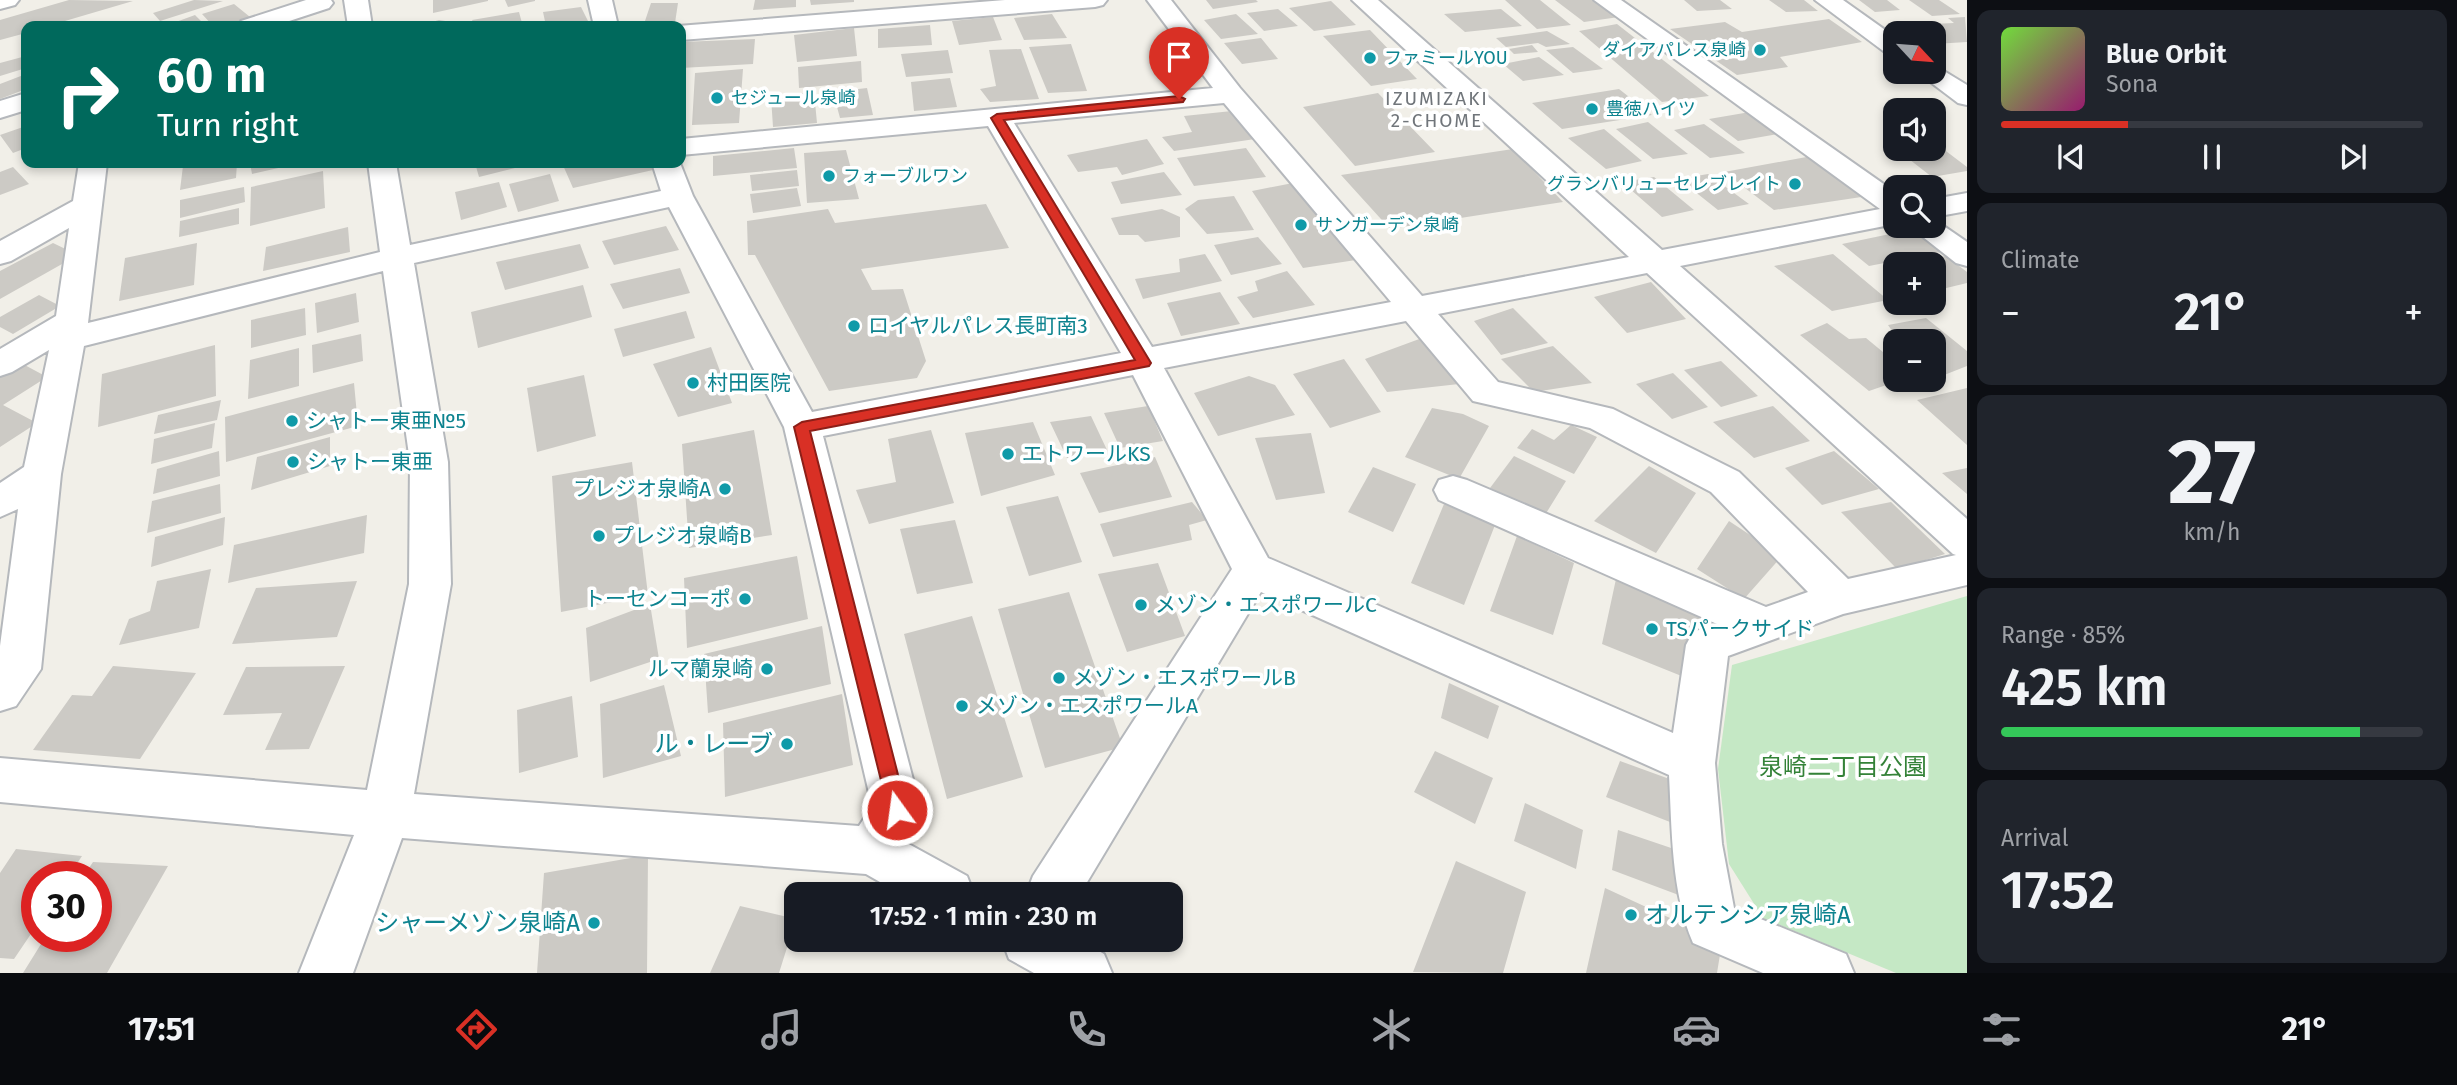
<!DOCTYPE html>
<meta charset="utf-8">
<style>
body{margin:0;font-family:"Fira Sans","Noto Sans JP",sans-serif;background:#20242c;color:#f1f3f6;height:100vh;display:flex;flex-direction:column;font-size:26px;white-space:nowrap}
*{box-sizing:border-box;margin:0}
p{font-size:23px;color:#9ea1a6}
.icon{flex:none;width:38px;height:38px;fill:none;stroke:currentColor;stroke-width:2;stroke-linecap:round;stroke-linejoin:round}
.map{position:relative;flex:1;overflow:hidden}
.side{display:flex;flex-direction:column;gap:10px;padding:10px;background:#0d0f14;width:490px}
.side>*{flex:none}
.hud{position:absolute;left:21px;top:21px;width:665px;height:147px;border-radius:14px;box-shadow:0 4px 10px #0003;background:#00695c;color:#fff;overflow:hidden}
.needle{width:46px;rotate:116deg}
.controls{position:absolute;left:1883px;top:21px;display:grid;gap:14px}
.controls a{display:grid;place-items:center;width:63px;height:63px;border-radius:14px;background:#171b24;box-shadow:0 4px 10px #0003;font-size:35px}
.speed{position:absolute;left:21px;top:861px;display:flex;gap:14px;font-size:35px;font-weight:700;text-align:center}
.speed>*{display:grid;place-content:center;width:91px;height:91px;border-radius:50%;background:#171b24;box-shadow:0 4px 10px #0003;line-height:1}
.speed .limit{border:10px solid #d22;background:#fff;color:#111}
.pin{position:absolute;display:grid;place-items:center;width:60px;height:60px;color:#fff;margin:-72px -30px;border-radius:50% 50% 50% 0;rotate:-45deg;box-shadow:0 0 7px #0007}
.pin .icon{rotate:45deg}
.me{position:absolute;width:77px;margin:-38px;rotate:346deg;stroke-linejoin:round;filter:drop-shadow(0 0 5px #0008)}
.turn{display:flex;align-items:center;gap:24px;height:147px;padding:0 21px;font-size:32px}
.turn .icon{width:91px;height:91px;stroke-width:2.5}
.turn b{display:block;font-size:49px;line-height:60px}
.big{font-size:52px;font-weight:600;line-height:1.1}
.side .widget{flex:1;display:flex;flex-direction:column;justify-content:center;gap:10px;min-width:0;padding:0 24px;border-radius:14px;background:#20242c}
.side .dial{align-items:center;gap:0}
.dial b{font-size:91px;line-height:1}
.song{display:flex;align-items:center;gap:21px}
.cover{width:84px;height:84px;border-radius:10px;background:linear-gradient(135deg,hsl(100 70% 55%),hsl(320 70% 35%))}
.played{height:7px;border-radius:4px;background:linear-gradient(90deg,#d93025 30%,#363941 30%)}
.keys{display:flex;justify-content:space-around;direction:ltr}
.heat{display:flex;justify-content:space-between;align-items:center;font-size:38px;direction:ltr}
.charge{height:10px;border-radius:5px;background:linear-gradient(90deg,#34c759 85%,#363941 0)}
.trip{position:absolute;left:784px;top:882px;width:399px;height:70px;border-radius:14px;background:#171b24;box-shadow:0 4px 10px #0003;font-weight:600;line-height:70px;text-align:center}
.tabs{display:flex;height:112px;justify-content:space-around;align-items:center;background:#090b0e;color:#9ea1a6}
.tabs .icon{width:49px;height:49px}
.tabs .selected{color:#d93025}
.tabs b{font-size:32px;color:#f1f3f6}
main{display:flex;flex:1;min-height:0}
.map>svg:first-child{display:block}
</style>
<main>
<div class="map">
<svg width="1967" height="973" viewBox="0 0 1967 973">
<rect width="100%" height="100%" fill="#f1efe8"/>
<path fill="#c5e8c5" d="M1967 596V973H1896L1763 918 1729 864 1718 769 1732 665Z"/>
<path fill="#cccac5" d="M69 0 133 1 48 26H26V33L0 40V20Z
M194 0 223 1 160 21 153 13Z
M433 0H488V1L433 13Z
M505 0H535V1L508 7Z
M755 0H796V7L753 10Z
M810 0H854V2L811 5Z
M1206 0H1256L1258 2 1213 9Z
M1505 0H1540L1571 25 1537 29Z
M1555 0H1594L1619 17 1584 22Z
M1684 0H1720L1732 9 1697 11Z
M1769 0H1804L1818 11 1786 12Z
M1859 0H1887L1900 10 1875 12Z
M1909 0H1939L1960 14 1932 16Z
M1331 1 1356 25 1314 31 1289 8Z
M651 3H678L675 23 644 24Z
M234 4 255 21 239 26H213L202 14Z
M581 7 589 23 546 26 543 12Z
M1278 9 1298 26 1264 31 1247 13Z
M1501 9 1522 26 1465 32 1444 14Z
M519 12 522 23 535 22V26H475L472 20Z
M1052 14 1067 38 1024 40 1014 18Z
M1236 14 1258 34 1221 39 1204 20Z
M195 15 206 26H165Z
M993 17 1002 40 959 45 952 21Z
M1965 17 1967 42 1934 44V33H1921L1911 25 1954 23 1948 18Z
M1829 19 1862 42 1780 57 1788 67 1737 75 1670 29 1725 22 1742 32Z
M439 20 464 24V26H418Z
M1617 24 1709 96 1662 102 1579 31Z
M930 25 932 45 878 48V29Z
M854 28 857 56 797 62 794 35Z
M1370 30 1417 79 1371 86 1323 36Z
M1547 31 1570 44 1546 47 1538 43 1506 47 1496 38Z
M1261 38 1278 59 1242 64 1224 43Z
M755 39 753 64 681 68V42Z
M1071 44 1087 91 1048 93 1029 47Z
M1532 45 1538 52 1514 54 1509 49Z
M1573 47 1603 69 1573 73 1546 50Z
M1021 49 1039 99 990 102 980 89 996 86 989 50Z
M948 50 953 73 906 77 901 54Z
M1185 50 1203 77 1168 80 1156 52Z
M26 56V68L0 76V63Z
M1539 57 1564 75 1523 81 1503 64Z
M861 61 862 82 799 88 798 67Z
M743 69 739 123 692 125 695 73Z
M26 74V89L0 99V84Z
M950 78 957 107 914 111 911 82Z
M867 88 873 115 840 118 833 92Z
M1619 89 1652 115 1562 129 1532 103Z
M814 92 817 123 773 127 771 97Z
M1378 93 1435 152 1355 166 1303 107Z
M1232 111 1255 139 1174 151 1162 137 1192 132 1184 116Z
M1750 112 1778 134 1738 141 1709 119Z
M1648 122 1688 154 1653 159 1616 129Z
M1704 124 1745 153 1710 158 1674 130Z
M26 126V148L13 153 0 135Z
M1604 129 1642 161 1606 169 1568 138Z
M1147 139 1164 164 1122 175 1117 167 1078 172 1067 155Z
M1934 142 1967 167V171L1932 177 1896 149H1934Z
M794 148 797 168 713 176V156Z
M1246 148 1266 177 1194 186 1177 158Z
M1513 149 1563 202 1390 229 1341 175Z
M846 150 859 199 807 203 804 153Z
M1812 156 1868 196 1774 210 1724 172Z
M197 163H237L236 178 180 190 183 166Z
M250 163H296V164L252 174Z
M475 163H531V164L479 177Z
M562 163H651L653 170 573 188Z
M13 167 29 184 0 195V172Z
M797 170 799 186 752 191 750 175Z
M323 171 325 208 250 226 251 187Z
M1164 172 1182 195 1121 204 1111 182Z
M550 174 559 201 518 212 509 184Z
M1708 174 1749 204 1718 210 1679 179Z
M1654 177 1694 210 1662 217 1622 182Z
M499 182 507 207 461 220 455 192Z
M1293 183 1356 260 1303 268 1252 191Z
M244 187 245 202 180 218V200Z
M797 188 801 206 753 213 750 194Z
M1234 196 1254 230 1207 234 1185 209 1198 200Z
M986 204 1009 248 861 269 872 290 903 289 926 361 917 378 829 391 755 255H748L747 221 828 209 835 223Z
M239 208V224L179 237 180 221Z
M1162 209 1180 217V237L1145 242 1138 235H1119L1111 218Z
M666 226 679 250 614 265 602 241Z
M348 227 350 252 263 271 266 247Z
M1914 229 1941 252 1869 266 1842 244Z
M1258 237 1282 264 1231 275 1214 245Z
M53 243 78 255 0 299V271Z
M197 243 194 285 119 301 125 258Z
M580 244 589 268 505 290 496 262Z
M1205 254 1222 281 1143 299 1135 279 1180 272 1179 259Z
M1833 254 1888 300 1832 311 1774 266Z
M1946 256 1967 272V283L1934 291V264L1910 263Z
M680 268 690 293 623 309 610 284Z
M1287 271 1315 305 1253 318 1237 297 1258 291 1255 281Z
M1651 282 1686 319 1627 333 1594 297Z
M583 285 592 317 478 348 471 312Z
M1220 292 1240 324 1181 336 1167 303Z
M356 293 359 322 317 333 315 303Z
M39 295 60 306 13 334 0 327V317Z
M305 308 306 335 251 348V320Z
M1513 308 1548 343 1501 355 1474 321Z
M686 311 695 338 623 357 614 329Z
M1926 318 1967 351V366L1934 379V341H1899L1888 325Z
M1827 323 1849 339 1866 338 1895 362V382L1869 391 1800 335Z
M361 334 363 361 313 373 312 345Z
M1422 338 1459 384 1387 392 1365 359Z
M215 345 216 396 98 427 102 374Z
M1553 346 1592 383 1534 392 1501 359Z
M711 347 732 403 678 417 653 364Z
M299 348V386L248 399 250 360Z
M1344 359 1381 412 1330 428 1293 374Z
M1721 361 1758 396 1721 407 1684 370Z
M21 363 47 377 3 405 37 423 0 447V376Z
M1673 373 1708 407 1672 419 1636 384Z
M584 375 596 436 537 452 527 388Z
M1249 376 1275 385 1295 415 1218 436 1194 393Z
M354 383 358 426 226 462 225 417Z
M1967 388V445L1917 400Z
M221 400 217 420 154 434 158 415Z
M1148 406 1163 441 1120 448 1104 413Z
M1773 406 1810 441 1754 458 1713 422Z
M1432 408 1463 414 1489 426 1459 479 1405 457Z
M1091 416 1107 450 1067 458 1050 422Z
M1033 422 1055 475 981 496 965 433Z
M215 423 212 448 151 464 154 439Z
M1571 425 1597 437 1574 474 1517 448 1532 429 1554 440Z
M754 430 772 535 689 548 682 444Z
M931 430 954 503 869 524 856 490 896 482 888 439Z
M1311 433 1325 493 1276 500 1255 438Z
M330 437V466L251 490 257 457Z
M219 451 220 476 153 494 157 469Z
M1834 451 1879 489 1822 505 1785 468Z
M1514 456 1566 481 1545 515 1490 488Z
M1155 457 1172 497 1099 513 1080 473Z
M632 462 648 595 561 612 552 476Z
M1649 466 1696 493 1656 553 1594 521Z
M1373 467 1416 484 1393 532 1348 512Z
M1967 468V494L1942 473Z
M220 484 221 513 147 533 152 501Z
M1058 496 1082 562 1029 576 1006 507Z
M1192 502 1207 520 1189 525 1192 540 1113 557 1100 524Z
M1891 502 1945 554 1897 569 1841 512Z
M1444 504 1495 525 1464 605 1411 583Z
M367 515 364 553 228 583 234 545Z
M225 517 223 545 151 567 155 537Z
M955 520 973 583 917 594 900 529Z
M1729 521 1782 556 1744 599 1697 569Z
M1517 536 1574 563 1553 635 1490 611Z
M797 556 808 619 687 648 684 578Z
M1158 563 1185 636 1127 652 1098 574Z
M211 569 199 628 119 645 129 619 150 611 157 581Z
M1616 579 1703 614 1684 677 1602 644Z
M357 581 337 637 232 644 256 588Z
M1069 592 1123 747 1045 768 998 609Z
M650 604 659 659 590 682 586 628Z
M972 616 1023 777 947 799 904 634Z
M822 626 831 684 708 713 704 654Z
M113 666 196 673 140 759 33 750 72 695 92 696Z
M345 666 309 749 265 750 282 713 223 715 246 667Z
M1449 683 1499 706 1488 739 1441 718Z
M664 685 681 756 603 778 600 704Z
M842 694 853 765 725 797 723 723Z
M572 696 578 757 519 773 517 710Z
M1435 751 1493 778 1475 824 1414 792Z
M1620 761 1675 781 1670 822 1606 797Z
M1525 803 1583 830 1576 869 1514 841Z
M1618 830 1680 851 1684 897 1612 870Z
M16 849 82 856 68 877H37V925L14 959 0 958V873Z
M648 855 647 973H537L544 873Z
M1456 861 1526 892 1503 973 1413 972Z
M93 862 168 866 107 973H23L46 936H96V877H83Z
M1605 888 1722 942 1717 973H1586Z
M740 906 796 919 779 973H710Z"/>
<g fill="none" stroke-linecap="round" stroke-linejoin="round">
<defs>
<path id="minor" d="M0 0H19L15 5 0 9Z
M306 0H331L333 3 329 8 274 26H238L241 21Z
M344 0H368L372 26H348Z
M588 0H612L618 26H594Z
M1005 0H1107L1103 5 1095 7 681 40 678 26Z
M1147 0H1171L1240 88 1422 296 1629 257 1352 0H1378L1662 250 1880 209 1594 0H1621L1895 192V224L1680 266 1967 519V585L1843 614 1728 656 1715 763 1722 844 1734 908 1846 954 1854 973H1763L1693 943C1671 892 1672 830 1669 775L1261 592 1080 894H1026L1033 876 1232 569 1133 375 823 436 921 810 905 842 967 876 974 894H901L866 874 402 838 353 973H299L354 835 0 802V758L367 790 409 584 410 462 383 271 84 346 61 474 41 669 16 706 0 711V646L18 509 0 517V483L24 467 49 350 12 372 0 376V349L56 316 69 228 11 261 0 264V241L73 201 79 163H107L88 323 380 252 368 163H396L410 245 661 191 652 163H680L693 196 812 412 1121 353 988 126 681 155V139L1213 88ZM1224 103 1391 302 1152 347 1014 123ZM669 207 784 427 872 806 859 826 414 794 451 584 448 462 414 263ZM1647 273 1953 554 1956 555 1848 579 1739 472 1613 409 1498 382 1438 314ZM1406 321 1473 401 1590 428 1711 492 1808 592 1766 607 1467 480 1453 476 1439 480 1434 490 1439 500 1717 624 1693 632 1686 645 1673 733 1268 558 1164 368Z
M1815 0H1843L1895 37V55L1886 53Z
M1934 65 1967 85V105L1958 103 1917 72H1934Z
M26 93V110L0 118V101Z
M1967 193V211L1934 217V199Z
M1935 220 1967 242V266L1956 263 1909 226H1934Z
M1002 940H1079L1104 954 1112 973H1034L1009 959Z"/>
</defs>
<use href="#minor" stroke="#b5b8bc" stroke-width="4"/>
<use href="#minor" fill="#fff" fill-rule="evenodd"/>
</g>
<path fill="#d93025" stroke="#8d1f18" stroke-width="2" d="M1179 96 1185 99 1183 102 1004 120 1151 363 1149 366 810 431 907 810 904 817 897 819 890 817 794 427 802 422 1135 360 991 118 997 114Z"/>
<g fill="#0f9aa8" stroke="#fff" stroke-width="2.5">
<circle cx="1760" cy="50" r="7"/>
<circle cx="1370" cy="58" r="7"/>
<circle cx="717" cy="98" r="7"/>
<circle cx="1592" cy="109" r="7"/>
<circle cx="829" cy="176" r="7"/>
<circle cx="1795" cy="184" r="7"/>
<circle cx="1301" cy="225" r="7"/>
<circle cx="854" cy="326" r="7"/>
<circle cx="693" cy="383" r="7"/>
<circle cx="292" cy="421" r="7"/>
<circle cx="1008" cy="454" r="7"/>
<circle cx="293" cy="462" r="7"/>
<circle cx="725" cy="489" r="7"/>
<circle cx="599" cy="536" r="7"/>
<circle cx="745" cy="599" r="7"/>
<circle cx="1141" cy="605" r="7"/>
<circle cx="1652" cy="629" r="7"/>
<circle cx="767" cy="669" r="7"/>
<circle cx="1059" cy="678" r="7"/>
<circle cx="962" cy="706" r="7"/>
<circle cx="787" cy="744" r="7"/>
<circle cx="1631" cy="915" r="7"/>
<circle cx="594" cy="923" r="7"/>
</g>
<g text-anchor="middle" stroke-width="7" stroke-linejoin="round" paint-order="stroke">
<g font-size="18" fill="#0d838f" stroke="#fff" text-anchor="start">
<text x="1746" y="56" text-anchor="end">ダイアパレス泉崎</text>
<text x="1384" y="64">ファミールYOU</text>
<text x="731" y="104">セジュール泉崎</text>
<text x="1606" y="115">豊徳ハイツ</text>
<text x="843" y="182">フォーブルワン</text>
<text x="1781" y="190" text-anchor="end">グランバリューセレブレイト</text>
<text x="1315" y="231">サンガーデン泉崎</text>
</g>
<g font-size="19" letter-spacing="2" fill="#70757a" stroke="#fff">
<text x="1437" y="105">IZUMIZAKI<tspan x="1437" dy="22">2-CHOME</tspan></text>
</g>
<g font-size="21" fill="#0d838f" stroke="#fff" text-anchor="start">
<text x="868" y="333">ロイヤルパレス長町南3</text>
<text x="707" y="390">村田医院</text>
<text x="306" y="428">シャトー東亜№5</text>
<text x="1022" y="461">エトワールKS</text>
<text x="307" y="469">シャトー東亜</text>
<text x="711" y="496" text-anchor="end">プレジオ泉崎A</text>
<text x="613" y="543">プレジオ泉崎B</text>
<text x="731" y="606" text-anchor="end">トーセンコーポ</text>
<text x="1155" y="612">メゾン・エスポワールC</text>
<text x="1666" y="636">TSパークサイド</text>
<text x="753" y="676" text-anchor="end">ルマ蘭泉崎</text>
<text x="1073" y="685">メゾン・エスポワールB</text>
<text x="976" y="713">メゾン・エスポワールA</text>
</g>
<g font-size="24" fill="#0d838f" stroke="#fff" text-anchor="end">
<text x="773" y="752">ル・レーブ</text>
<text x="1645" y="923" text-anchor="start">オルテンシア泉崎A</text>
<text x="580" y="931">シャーメゾン泉崎A</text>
</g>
<g font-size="24" fill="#348238" stroke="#fff">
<text x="1843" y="775">泉崎二丁目公園</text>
</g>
</g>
</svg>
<div class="controls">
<a><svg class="needle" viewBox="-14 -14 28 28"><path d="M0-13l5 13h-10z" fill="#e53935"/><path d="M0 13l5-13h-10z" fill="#9ea1a6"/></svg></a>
<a><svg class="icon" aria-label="sound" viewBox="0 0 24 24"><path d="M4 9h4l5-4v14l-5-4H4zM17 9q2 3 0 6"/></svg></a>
<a><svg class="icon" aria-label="search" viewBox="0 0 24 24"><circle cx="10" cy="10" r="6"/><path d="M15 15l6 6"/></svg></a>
<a>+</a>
<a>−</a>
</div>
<div class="speed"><div class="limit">30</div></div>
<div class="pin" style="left:1179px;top:99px;background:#d93025"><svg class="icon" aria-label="arrive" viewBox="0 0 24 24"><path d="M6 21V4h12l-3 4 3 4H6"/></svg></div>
<svg class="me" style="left:897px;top:810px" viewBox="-20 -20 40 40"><circle r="17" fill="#d93025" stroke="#fff" stroke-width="3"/><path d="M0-11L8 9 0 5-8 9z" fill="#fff"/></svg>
<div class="trip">17:52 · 1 min · 230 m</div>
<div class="hud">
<div class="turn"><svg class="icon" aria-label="right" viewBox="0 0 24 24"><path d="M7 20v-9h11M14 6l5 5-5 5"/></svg><div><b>60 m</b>Turn right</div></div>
</div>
</div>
<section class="side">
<div class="widget">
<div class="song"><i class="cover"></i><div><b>Blue Orbit</b><p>Sona</p></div></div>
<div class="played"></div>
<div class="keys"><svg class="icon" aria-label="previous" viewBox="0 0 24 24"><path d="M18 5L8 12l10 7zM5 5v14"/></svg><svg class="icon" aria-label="pause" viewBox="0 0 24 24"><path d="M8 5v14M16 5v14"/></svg><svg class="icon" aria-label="next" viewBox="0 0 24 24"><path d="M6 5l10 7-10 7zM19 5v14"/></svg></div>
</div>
<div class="widget"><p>Climate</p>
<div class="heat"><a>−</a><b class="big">21°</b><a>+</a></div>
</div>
<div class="widget dial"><b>27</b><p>km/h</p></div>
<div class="widget"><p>Range · 85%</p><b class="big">425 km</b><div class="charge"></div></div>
<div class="widget"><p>Arrival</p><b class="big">17:52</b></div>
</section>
</main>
<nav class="tabs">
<b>17:51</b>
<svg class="icon selected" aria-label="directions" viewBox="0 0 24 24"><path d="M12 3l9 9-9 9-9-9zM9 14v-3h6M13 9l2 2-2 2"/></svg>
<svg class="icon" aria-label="music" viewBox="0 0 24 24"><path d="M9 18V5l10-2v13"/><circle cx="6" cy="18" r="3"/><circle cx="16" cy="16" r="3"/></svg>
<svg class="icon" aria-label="phone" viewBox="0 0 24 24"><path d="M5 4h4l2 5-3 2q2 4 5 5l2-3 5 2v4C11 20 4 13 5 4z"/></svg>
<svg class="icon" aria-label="climate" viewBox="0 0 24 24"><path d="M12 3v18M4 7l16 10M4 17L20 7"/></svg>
<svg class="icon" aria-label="car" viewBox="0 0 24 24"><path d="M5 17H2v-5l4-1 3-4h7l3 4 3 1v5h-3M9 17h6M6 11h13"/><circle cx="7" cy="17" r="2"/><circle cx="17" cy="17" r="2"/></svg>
<svg class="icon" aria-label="filters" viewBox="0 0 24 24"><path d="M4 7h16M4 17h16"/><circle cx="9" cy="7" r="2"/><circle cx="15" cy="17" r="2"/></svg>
<b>21°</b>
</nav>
